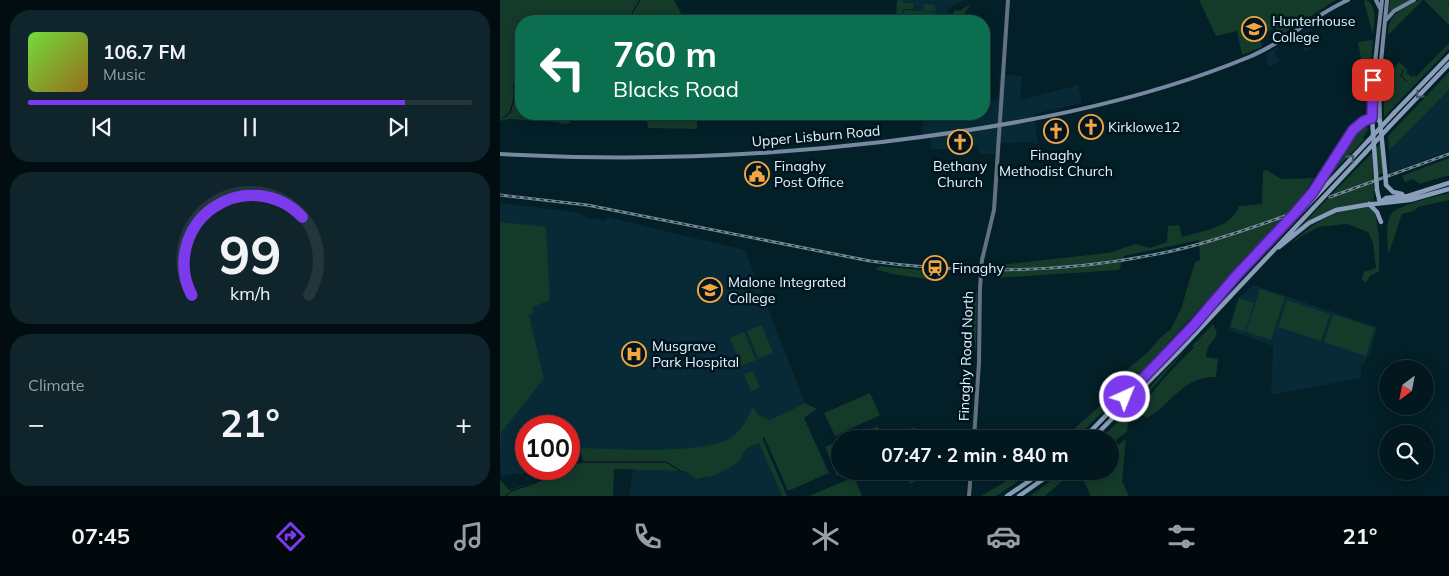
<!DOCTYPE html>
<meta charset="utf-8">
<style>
body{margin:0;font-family:Mulish,sans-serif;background:#10242b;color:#f1f3f6;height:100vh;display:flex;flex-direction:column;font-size:19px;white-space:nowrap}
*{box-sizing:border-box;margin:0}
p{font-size:16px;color:#969fa4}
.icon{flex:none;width:28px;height:28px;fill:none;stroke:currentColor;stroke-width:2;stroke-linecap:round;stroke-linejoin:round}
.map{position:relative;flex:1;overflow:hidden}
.panel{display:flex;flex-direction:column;gap:10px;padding:10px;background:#010d10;width:500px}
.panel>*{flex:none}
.top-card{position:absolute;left:15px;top:15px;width:475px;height:105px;border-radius:20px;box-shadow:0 2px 12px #0003,0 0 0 1px #23363c;background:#0b6e4f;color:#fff;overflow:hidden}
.needle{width:32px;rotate:212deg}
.controls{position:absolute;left:879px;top:360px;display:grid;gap:10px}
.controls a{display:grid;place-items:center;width:55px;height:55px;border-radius:50%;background:#02171e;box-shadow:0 2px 12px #0003,0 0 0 1px #23363c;font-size:25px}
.speed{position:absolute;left:15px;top:415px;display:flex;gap:10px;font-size:25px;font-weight:700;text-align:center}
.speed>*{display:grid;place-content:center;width:65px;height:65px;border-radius:50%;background:#02171e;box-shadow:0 2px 12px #0003,0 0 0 1px #23363c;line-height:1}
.speed .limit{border:8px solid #d22;background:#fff;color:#111}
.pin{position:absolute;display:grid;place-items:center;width:42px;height:42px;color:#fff;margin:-21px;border-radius:10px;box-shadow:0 2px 8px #0006}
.me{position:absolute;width:55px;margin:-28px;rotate:44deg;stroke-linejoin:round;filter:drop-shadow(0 0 4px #0008)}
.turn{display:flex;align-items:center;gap:18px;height:105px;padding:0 15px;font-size:22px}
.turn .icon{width:65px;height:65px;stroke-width:2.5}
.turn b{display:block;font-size:35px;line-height:42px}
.big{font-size:38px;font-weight:700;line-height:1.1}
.panel .tile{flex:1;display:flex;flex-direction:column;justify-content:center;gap:8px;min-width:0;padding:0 18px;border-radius:20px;background:#10242b}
.panel .dial{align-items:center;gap:0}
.dial svg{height:130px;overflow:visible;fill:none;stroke:#23363c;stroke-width:7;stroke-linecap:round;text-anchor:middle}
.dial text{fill:#f1f3f6;stroke:none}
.song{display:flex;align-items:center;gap:15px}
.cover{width:60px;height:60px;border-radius:8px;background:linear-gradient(135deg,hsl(100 70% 55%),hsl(40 70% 35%))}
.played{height:5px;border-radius:2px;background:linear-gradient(90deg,#7c3aed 85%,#23363c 85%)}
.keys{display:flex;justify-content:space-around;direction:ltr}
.heat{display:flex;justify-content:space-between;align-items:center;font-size:28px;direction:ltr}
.trip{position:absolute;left:331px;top:430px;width:288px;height:50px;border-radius:25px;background:#02171e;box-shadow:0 2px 12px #0003,0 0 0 1px #23363c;font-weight:700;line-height:50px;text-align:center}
.dock{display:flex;height:80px;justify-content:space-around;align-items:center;background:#01090c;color:#969fa4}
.dock .icon{width:35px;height:35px}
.dock .on{color:#7c3aed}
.dock b{font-size:22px;color:#f1f3f6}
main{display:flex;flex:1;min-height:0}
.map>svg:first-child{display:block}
</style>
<main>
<section class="panel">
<div class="tile">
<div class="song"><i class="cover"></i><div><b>106.7 FM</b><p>Music</p></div></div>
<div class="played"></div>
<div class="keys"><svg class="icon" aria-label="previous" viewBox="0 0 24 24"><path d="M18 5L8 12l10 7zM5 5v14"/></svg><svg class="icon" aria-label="pause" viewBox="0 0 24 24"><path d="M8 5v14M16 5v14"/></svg><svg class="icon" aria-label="next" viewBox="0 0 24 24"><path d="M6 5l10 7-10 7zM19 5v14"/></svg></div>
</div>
<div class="tile dial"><svg viewBox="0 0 100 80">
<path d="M14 69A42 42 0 1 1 86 69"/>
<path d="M14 69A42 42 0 0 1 82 21" stroke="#7c3aed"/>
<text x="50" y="56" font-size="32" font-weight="700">99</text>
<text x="50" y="72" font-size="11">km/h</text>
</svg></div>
<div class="tile"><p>Climate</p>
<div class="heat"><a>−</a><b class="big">21°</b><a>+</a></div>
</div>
</section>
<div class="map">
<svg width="949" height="496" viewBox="0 0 949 496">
<rect width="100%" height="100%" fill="#031f28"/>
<path fill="#072a36" d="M398 0H465L449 8 447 15 450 21H395L396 3Z
M809 28 811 49 804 52 801 33Z
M778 47 779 49 774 53 780 61 768 67 765 54Z
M500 74 522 76 520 100 578 85 582 103 534 114 538 144 525 142 497 144 496 154H479L478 145 454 149H431V133L422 134 423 114H484V101L498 99Z
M949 90V151L890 173 889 151Z
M0 203 61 210 78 213 89 218 105 220 106 217 245 250 305 403 270 420 227 453 110 452 72 453 69 455V426H26V469H45L40 471 1 476V433L44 379 30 323 13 223 0 222Z
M754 285 877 327 870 356 866 358 864 364H861V378L771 395 773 346 728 330 738 298Z
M260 443 282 496H129L134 464 239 454Z"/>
<path fill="#143a2a" d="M0 0H174L184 19 192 21H21V114H71L70 123 60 124 59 122 9 119 0 121Z
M398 0H403V3H414L413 9H403L402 21H396L397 3Z
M699 0H836L781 35 775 28 760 35 762 47 742 55 737 31 716 36Z
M867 0C878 8 874 23 873 35L864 1Z
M890 0H911L888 13Z
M919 0H923L888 35C888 12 902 10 919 0Z
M924 0H949V25Z
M424 4 435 5 436 21H432L433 11H423Z
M469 5 470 6 461 18H457L453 13 455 10 459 11Z
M404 10 432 12 431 21H403Z
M873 40 868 98 858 42Z
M949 43V49L884 117V91L894 85 893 71 899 62 908 70 906 72 912 77 914 75 916 77Z
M949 72V90L889 151 888 136Z
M140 114H197V129L148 128 147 122Z
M862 127H867L868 129 863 138 865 139 815 191 852 137Z
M881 143 883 173 878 175 876 148Z
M872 153 874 194 873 209 876 216 879 237V271L870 276 866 283 862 279 864 272 876 268 873 243 868 232 847 224 818 227 791 243 812 226 831 215 830 211 801 226Z
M949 158V175L920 184 912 179 905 182 902 176Z
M767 170 781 179 814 178 797 204 612 403 575 439H564L569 436 577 426 623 386 616 379 647 353 661 337 671 329 681 309 695 262 700 260 699 240 624 256 619 270 497 278 492 266 598 254 613 252 635 244 650 248 667 242 668 226 679 225 682 237C701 231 732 228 739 206L762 204 763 171Z
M949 193V200L918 207 914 211 902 214C899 221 891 250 888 253 888 242 885 224 891 214 897 205 938 196 949 193Z
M0 222 46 227 50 300 33 307V313L29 315 44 379 1 433 0 473Z
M380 266 440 272V281L392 274 375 269Z
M760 289 785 297 771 340 746 332Z
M472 292H477L476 353 473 327Z
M739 298 754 303 745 332 730 327Z
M787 300 830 314 821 341 778 327Z
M833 314 875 328 866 356 824 342Z
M713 324 717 333C714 343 708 341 706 357L718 359 716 377C682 377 673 403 647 418L642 415 636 421C640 402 679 361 694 348L692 346Z
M262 325 273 353 258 359 247 331Z
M244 332 256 360 241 366 230 338Z
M691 343 629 416 627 432 610 444V439H601Z
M253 371 260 387 251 391 244 374Z
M370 393 380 415 335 436 324 413Z
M305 403 317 409 304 418 329 473 288 491 264 436 263 440 287 496H282L259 443 245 450 239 462 227 469 212 476 196 479 185 471 114 469 113 496H0V480L9 490 39 481 83 461 80 448C114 449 206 455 232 437 243 429 248 418 253 406L258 415 270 420Z
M378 426 383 439H346Z
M415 427 420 439H389V438Z
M626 439 622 481 629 496H591L580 473 583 471H610V451Z
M340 441V471H348L337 476 325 447Z
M404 471H435V472L410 484Z
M519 471H534L496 496H481L503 483Z
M564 471H574L545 496H530Z
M354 477 362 496H309Z"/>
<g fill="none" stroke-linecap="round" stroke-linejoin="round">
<path stroke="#0d0822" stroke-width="1" d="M948 4 949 5
M131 21V15L140 0
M903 70 901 76 907 82
M3 118 10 113 14 98V83L21 76
M69 467 81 462H166L182 472
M6 496 11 491 35 483 65 469"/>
<path stroke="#637182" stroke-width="4" d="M482 260 494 210 508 0
M474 439 479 362 480 288
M469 496 471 471"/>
<path stroke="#7788a0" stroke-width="4" d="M876 0 880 8
M886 20 894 11 914 0
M872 118 873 80 882 0
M880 121 879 82 887 0
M0 154C127 161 256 157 382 142 506 127 633 105 749 57 785 42 813 16 848 0"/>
<path stroke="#8a9eba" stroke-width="4.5" d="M894 113 949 56
M872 118 876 174
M889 127 949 64
M886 185 893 192 902 194
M877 190 880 203
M880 203 886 198 908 196 949 183
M869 204 877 212 881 222
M779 247 809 223 836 210 865 205 910 200 949 189
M717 297 808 198 850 134C857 124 868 114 880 121L885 171
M583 439 694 325 868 141
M592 439 680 350 865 153
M507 496 544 471
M519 496 555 471"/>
<defs>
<path id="rail" d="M0 195 87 205 370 261C471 275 572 273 672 251 711 242 748 229 785 216
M830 197 949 154"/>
</defs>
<use href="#rail" stroke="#748a92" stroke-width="3"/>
<use href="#rail" stroke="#00151f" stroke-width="1" stroke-dasharray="4" stroke-linecap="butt"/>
<path stroke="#637182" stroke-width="4" d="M480 288 482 260"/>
<path stroke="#8a9eba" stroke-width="4.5" d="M868 141 894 113
M865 153 889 127
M885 171 886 184
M876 174 877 190"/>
</g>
<defs><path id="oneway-chevron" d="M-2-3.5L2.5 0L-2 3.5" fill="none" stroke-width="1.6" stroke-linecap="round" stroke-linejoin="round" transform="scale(1.25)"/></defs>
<g stroke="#455a6c">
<use href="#oneway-chevron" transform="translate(919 95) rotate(134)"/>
<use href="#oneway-chevron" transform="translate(851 158) rotate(-47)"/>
</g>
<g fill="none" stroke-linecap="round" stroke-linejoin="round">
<defs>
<path id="route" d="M625 397 694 325 736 276 796 212 813 192 853 130 864 121 872 118 873 80"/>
</defs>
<use href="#route" stroke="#51269a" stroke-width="12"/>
<use href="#route" stroke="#7c3aed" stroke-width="9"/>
</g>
<defs>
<symbol id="school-ring" viewBox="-11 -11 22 22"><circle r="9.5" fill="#00151f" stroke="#f2a541" stroke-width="1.5"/><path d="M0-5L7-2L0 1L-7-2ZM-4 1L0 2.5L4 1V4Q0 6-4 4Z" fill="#f2a541"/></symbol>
<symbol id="church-ring" viewBox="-11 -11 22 22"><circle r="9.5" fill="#00151f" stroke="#f2a541" stroke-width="1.5"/><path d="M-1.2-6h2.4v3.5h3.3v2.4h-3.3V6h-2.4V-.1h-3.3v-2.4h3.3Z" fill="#f2a541"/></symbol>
<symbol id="civic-ring" viewBox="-11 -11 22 22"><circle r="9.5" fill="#00151f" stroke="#f2a541" stroke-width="1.5"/><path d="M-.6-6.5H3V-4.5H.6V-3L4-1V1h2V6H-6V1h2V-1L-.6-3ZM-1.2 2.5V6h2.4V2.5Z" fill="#f2a541"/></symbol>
<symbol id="station-ring" viewBox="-11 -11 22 22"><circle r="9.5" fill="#00151f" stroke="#f2a541" stroke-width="1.5"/><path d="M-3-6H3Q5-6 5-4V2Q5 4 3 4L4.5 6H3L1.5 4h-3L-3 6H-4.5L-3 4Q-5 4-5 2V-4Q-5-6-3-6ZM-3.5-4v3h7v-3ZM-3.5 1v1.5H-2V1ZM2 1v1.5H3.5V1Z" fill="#f2a541"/></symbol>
<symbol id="hospital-ring" viewBox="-11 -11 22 22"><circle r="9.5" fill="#00151f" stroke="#f2a541" stroke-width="1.5"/><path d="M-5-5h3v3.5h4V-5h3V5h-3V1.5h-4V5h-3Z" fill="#f2a541"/></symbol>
</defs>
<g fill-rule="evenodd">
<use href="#school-ring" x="740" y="15" width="28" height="28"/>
<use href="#church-ring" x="577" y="113" width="28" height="28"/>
<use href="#church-ring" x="542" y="117" width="28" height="28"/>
<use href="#church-ring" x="446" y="128" width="28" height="28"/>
<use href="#civic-ring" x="243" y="160" width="28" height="28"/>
<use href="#station-ring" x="421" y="254" width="28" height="28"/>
<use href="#school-ring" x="196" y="276" width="28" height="28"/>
<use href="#hospital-ring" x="120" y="340" width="28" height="28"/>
</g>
<g text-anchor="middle" stroke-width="5" stroke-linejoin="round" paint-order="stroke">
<g font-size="14" fill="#e6f6fd" stroke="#00151f" text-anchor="start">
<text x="772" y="26">Hunterhouse<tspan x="772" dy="16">College</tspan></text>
<text x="608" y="132">Kirklowe12</text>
<text x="556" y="160" text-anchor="middle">Finaghy<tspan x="556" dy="16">Methodist Church</tspan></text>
<text x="274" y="171">Finaghy<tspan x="274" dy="16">Post Office</tspan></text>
<text x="460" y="171" text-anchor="middle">Bethany<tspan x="460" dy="16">Church</tspan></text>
<text x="452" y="273">Finaghy</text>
<text x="228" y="287">Malone Integrated<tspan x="228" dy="16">College</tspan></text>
<text x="152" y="351">Musgrave<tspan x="152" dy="16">Park Hospital</tspan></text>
</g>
<g font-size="14" fill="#e6f6fd" stroke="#00151f">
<text transform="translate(316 136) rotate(-5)" y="5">Upper Lisburn Road</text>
<text transform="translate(466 356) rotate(-88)" y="5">Finaghy Road North</text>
</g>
</g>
</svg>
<div class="controls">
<a><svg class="needle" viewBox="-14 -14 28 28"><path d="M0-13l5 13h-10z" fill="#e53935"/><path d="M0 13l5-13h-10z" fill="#969fa4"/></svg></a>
<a><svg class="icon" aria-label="search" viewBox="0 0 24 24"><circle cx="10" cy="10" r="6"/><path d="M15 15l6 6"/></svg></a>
</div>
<div class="speed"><div class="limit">100</div></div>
<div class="pin" style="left:873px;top:80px;background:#d93025"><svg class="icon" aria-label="arrive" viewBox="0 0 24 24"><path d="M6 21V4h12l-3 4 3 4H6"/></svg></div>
<svg class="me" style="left:625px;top:397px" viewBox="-20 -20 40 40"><circle r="17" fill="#7c3aed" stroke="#fff" stroke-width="3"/><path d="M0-11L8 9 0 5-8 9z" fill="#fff"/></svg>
<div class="trip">07:47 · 2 min · 840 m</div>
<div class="top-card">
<div class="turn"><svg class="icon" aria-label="left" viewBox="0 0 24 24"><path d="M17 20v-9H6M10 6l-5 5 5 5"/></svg><div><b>760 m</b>Blacks Road</div></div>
</div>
</div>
</main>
<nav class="dock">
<b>07:45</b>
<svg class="icon on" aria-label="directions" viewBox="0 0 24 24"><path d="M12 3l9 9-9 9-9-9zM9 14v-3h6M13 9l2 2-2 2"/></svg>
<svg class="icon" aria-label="music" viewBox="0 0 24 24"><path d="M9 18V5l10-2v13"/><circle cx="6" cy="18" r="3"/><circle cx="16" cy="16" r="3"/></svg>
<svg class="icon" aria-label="phone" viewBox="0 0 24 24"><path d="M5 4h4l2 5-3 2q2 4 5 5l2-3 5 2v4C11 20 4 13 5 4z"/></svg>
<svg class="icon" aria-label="climate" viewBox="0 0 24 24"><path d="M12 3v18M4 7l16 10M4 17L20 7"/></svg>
<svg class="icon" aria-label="car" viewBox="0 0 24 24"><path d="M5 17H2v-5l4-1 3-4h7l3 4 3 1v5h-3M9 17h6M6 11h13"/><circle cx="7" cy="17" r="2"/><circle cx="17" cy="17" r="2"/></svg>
<svg class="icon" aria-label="filters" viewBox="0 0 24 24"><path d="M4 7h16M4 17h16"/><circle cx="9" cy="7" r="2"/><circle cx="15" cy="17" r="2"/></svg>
<b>21°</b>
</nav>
